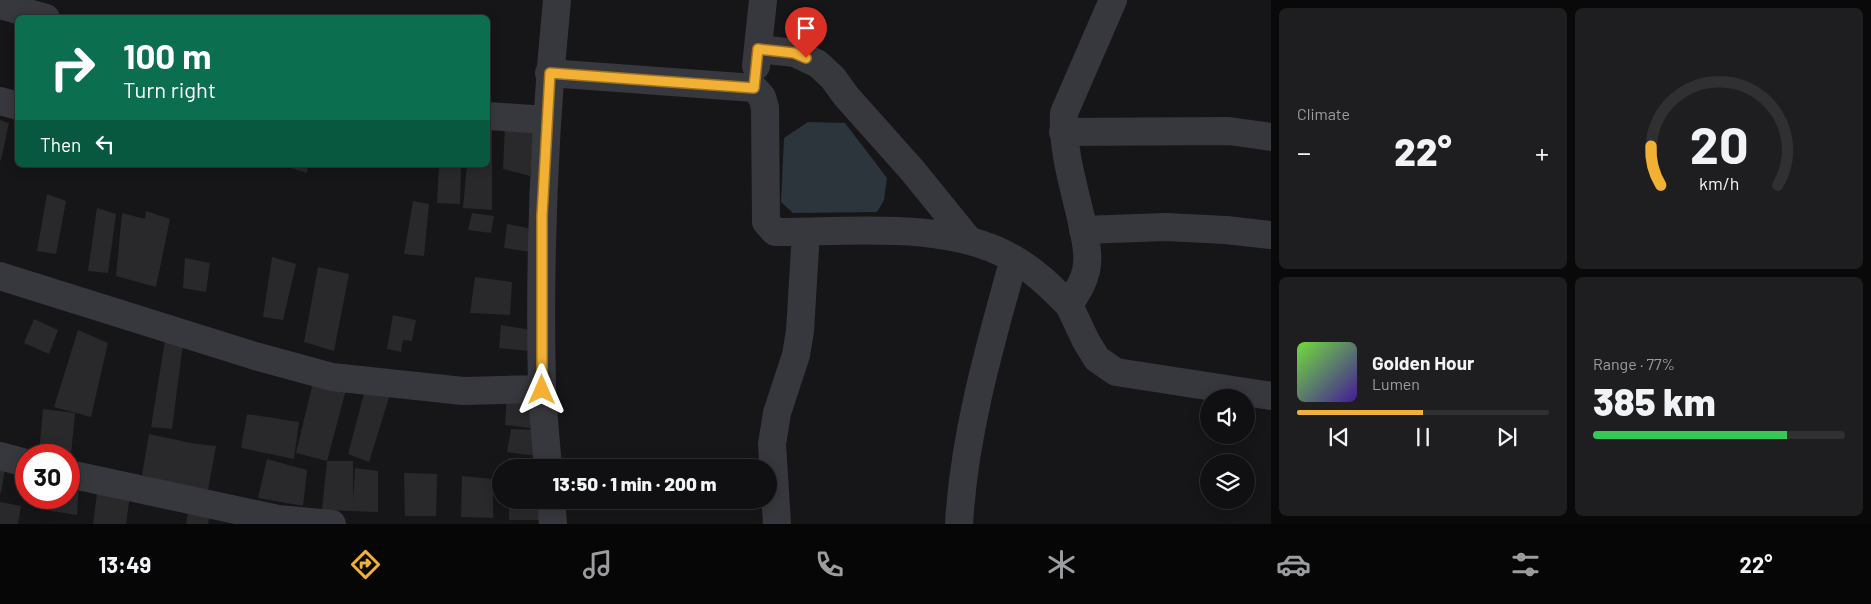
<!DOCTYPE html>
<meta charset="utf-8">
<style>
body{margin:0;font-family:Barlow,sans-serif;background:#1e1e20;color:#f1f3f6;height:100vh;display:flex;flex-direction:column;font-size:19px;white-space:nowrap}
*{box-sizing:border-box;margin:0}
p{font-size:16px;color:#9c9d9f}
.icon{flex:none;width:28px;height:28px;fill:none;stroke:currentColor;stroke-width:2;stroke-linecap:round;stroke-linejoin:round}
.map{position:relative;flex:1;overflow:hidden}
.panel{display:flex;flex-direction:column;gap:8px;padding:8px;background:#09090a;width:600px}
.panel>*{flex:none}
.hud{position:absolute;left:15px;top:15px;width:475px;height:152px;border-radius:8px;box-shadow:0 2px 12px #0003,0 0 0 1px #303032;background:#0b6e4f;color:#fff;overflow:hidden}
.controls{position:absolute;left:1200px;top:389px;display:grid;gap:10px}
.controls a{display:grid;place-items:center;width:55px;height:55px;border-radius:50%;background:#101012;box-shadow:0 2px 12px #0003,0 0 0 1px #303032;font-size:25px}
.speed{position:absolute;left:15px;top:444px;display:flex;gap:10px;font-size:25px;font-weight:700;text-align:center}
.speed>*{display:grid;place-content:center;width:65px;height:65px;border-radius:50%;background:#101012;box-shadow:0 2px 12px #0003,0 0 0 1px #303032;line-height:1}
.speed .limit{border:8px solid #d22;background:#fff;color:#111}
.pin{position:absolute;display:grid;place-items:center;width:42px;height:42px;color:#fff;margin:-51px -21px;border-radius:50% 50% 50% 0;rotate:-45deg;box-shadow:0 0 5px #0007}
.pin .icon{rotate:45deg}
.me{position:absolute;width:55px;margin:-28px;rotate:0deg;stroke-linejoin:round;filter:drop-shadow(0 0 4px #0008)}
.turn{display:flex;align-items:center;gap:18px;height:105px;padding:0 25px;font-size:22px}
.turn .icon{width:65px;height:65px;stroke-width:2.5}
.turn b{display:block;font-size:35px;line-height:42px}
.then{display:flex;align-items:center;height:48px;padding:0 25px;background:#0003;gap:10px;font-size:19px}
.big{font-size:38px;font-weight:800;line-height:1.1}
.panel .widget{flex:1;display:flex;flex-direction:column;justify-content:center;gap:8px;min-width:0;padding:0 18px;border-radius:8px;background:#1e1e20}
.panel .dial{align-items:center;gap:0}
.dial svg{height:130px;overflow:visible;fill:none;stroke:#303032;stroke-width:7;stroke-linecap:round;text-anchor:middle}
.dial text{fill:#f1f3f6;stroke:none}
.song{display:flex;align-items:center;gap:15px}
.cover{width:60px;height:60px;border-radius:8px;background:linear-gradient(135deg,hsl(100 70% 55%),hsl(260 70% 35%))}
.played{height:5px;border-radius:2px;background:linear-gradient(90deg,#f2b134 50%,#303032 50%)}
.keys{display:flex;justify-content:space-around;direction:ltr}
.heat{display:flex;justify-content:space-between;align-items:center;font-size:28px;direction:ltr}
.charge{height:8px;border-radius:4px;background:linear-gradient(90deg,#34c759 77%,#303032 0)}
.panel .tiles{flex:1;display:grid;gap:8px;grid-template-columns:repeat(2,1fr)}
.trip{position:absolute;left:492px;top:459px;width:285px;height:50px;border-radius:25px;background:#101012;box-shadow:0 2px 12px #0003,0 0 0 1px #303032;font-weight:800;line-height:50px;text-align:center}
.tab-bar{display:flex;height:80px;justify-content:space-around;align-items:center;background:#060607;color:#9c9d9f}
.tab-bar .icon{width:35px;height:35px}
.tab-bar .on{color:#f2b134}
.tab-bar b{font-size:22px;color:#f1f3f6}
main{display:flex;flex:1;min-height:0}
.map>svg:first-child{display:block}
</style>
<main>
<div class="map">
<svg width="1271" height="524" viewBox="0 0 1271 524">
<rect width="100%" height="100%" fill="#161618"/>
<path fill="#2c353c" d="M808 122 845 123 887 178 884 200 877 212 793 213 781 202 784 138Z"/>
<path fill="#29292c" d="M0 120 9 123 1 160H0Z
M488 124H492V210L463 208 467 165H488Z
M505 127 534 132 530 176 503 169Z
M281 165H308L307 173Z
M439 165H461L460 204 437 203Z
M47 194 66 201 56 254 37 251Z
M413 201 429 204 424 256 404 254Z
M97 208 116 214 108 273 88 271Z
M146 211 170 219 156 287 116 276 122 213 145 219Z
M472 213 494 216 491 233 468 230Z
M507 224 533 229 530 252 504 248Z
M272 257 296 264 283 320 263 317Z
M185 258 210 263 206 292 183 288Z
M318 267 349 274 334 351 304 342Z
M475 277 512 282 510 315 470 313Z
M393 315 416 320 412 341 403 340 401 352 387 349Z
M34 319 58 330 49 354 24 343Z
M501 325 532 330 529 351 499 348Z
M167 328 184 336 172 429 151 427Z
M78 330 108 343 91 417 54 407Z
M314 378 347 386 327 461H353V502L355 468 378 471V512L322 510 327 461 296 453Z
M366 386 391 391 369 462 348 454Z
M539 393V429L505 425 507 395Z
M43 409 75 413 71 455 39 452Z
M247 414 299 422 294 459 241 448Z
M511 429 539 430 536 456 507 452Z
M149 434 191 443 216 446 208 490 184 487 142 475Z
M508 458 535 460V468H508Z
M267 459 307 470 303 506 258 498Z
M0 467 5 468 1 493H0Z
M404 473 437 474 436 516H405Z
M462 476 493 479V518L461 517Z
M69 479 79 482 77 515 46 510 47 498H69Z
M495 479 501 480V497L494 496Z
M98 485 130 495 126 524H93Z
M0 502 21 506 18 524H0Z
M509 502 540 506V520H509Z
M190 503 211 508 208 524H186Z"/>
<g fill="none" stroke-linecap="round" stroke-linejoin="round">
<path stroke="#37383d" stroke-width="28" d="M1113 0 1064 113C1062 148 1073 184 1081 218 1084 235 1090 253 1086 271 1083 284 1076 294 1069 305L1086 341 1097 359 1116 372 1271 396
M0 5 46 18
M758 49 795 53 818 64 833 78 846 96 912 170 968 239
M756 66 763 0
M549 73 754 88 762 97 765 108 766 222 775 232C850 232 948 220 1014 259 1035 271 1052 288 1069 305
M0 101 18 106
M488 116 547 120
M1063 132 1229 131 1271 137
M1083 230 1166 227 1226 230 1271 235
M0 276 255 356 332 377 463 391 542 389
M0 456 26 463
M548 468C546 441 543 414 542 388 539 258 544 129 557 0
M69 474 278 519 332 524
M551 500 553 524
M777 524 772 444 777 413 796 355 800 331 806 232
M959 524C964 434 990 345 1014 259"/>
</g>
<g fill="none" stroke-linecap="round" stroke-linejoin="round">
<defs>
<path id="route" d="M542 390V216L550 73 754 88 758 49 794 53 806 58"/>
</defs>
<use href="#route" stroke="#9d7322" stroke-width="12"/>
<use href="#route" stroke="#f2b134" stroke-width="9"/>
</g>
</svg>
<div class="controls">
<a><svg class="icon" aria-label="sound" viewBox="0 0 24 24"><path d="M4 9h4l5-4v14l-5-4H4zM17 9q2 3 0 6"/></svg></a>
<a><svg class="icon" aria-label="layers" viewBox="0 0 24 24"><path d="M12 4l9 5-9 5-9-5zM3 14l9 5 9-5"/></svg></a>
</div>
<div class="speed"><div class="limit">30</div></div>
<div class="pin" style="left:806px;top:58px;background:#d93025"><svg class="icon" aria-label="arrive" viewBox="0 0 24 24"><path d="M6 21V4h12l-3 4 3 4H6"/></svg></div>
<svg class="me" style="left:542px;top:390px" viewBox="-20 -20 40 40"><path d="M0-17L14 15 0 8-14 15z" fill="#f2b134" stroke="#fff" stroke-width="4"/></svg>
<div class="trip">13:50 · 1 min · 200 m</div>
<div class="hud">
<div class="turn"><svg class="icon" aria-label="right" viewBox="0 0 24 24"><path d="M7 20v-9h11M14 6l5 5-5 5"/></svg><div><b>100 m</b>Turn right</div></div>
<div class="then">Then<svg class="icon" aria-label="left" viewBox="0 0 24 24"><path d="M17 20v-9H6M10 6l-5 5 5 5"/></svg></div>
</div>
</div>
<section class="panel">
<div class="tiles">
<div class="widget"><p>Climate</p>
<div class="heat"><a>−</a><b class="big">22°</b><a>+</a></div>
</div>
<div class="widget dial"><svg viewBox="0 0 100 80">
<path d="M14 69A42 42 0 1 1 86 69"/>
<path d="M14 69A42 42 0 0 1 8 45" stroke="#f2b134"/>
<text x="50" y="56" font-size="32" font-weight="700">20</text>
<text x="50" y="72" font-size="11">km/h</text>
</svg></div>
<div class="widget">
<div class="song"><i class="cover"></i><div><b>Golden Hour</b><p>Lumen</p></div></div>
<div class="played"></div>
<div class="keys"><svg class="icon" aria-label="previous" viewBox="0 0 24 24"><path d="M18 5L8 12l10 7zM5 5v14"/></svg><svg class="icon" aria-label="pause" viewBox="0 0 24 24"><path d="M8 5v14M16 5v14"/></svg><svg class="icon" aria-label="next" viewBox="0 0 24 24"><path d="M6 5l10 7-10 7zM19 5v14"/></svg></div>
</div>
<div class="widget"><p>Range · 77%</p><b class="big">385 km</b><div class="charge"></div></div>
</div>
</section>
</main>
<nav class="tab-bar">
<b>13:49</b>
<svg class="icon on" aria-label="directions" viewBox="0 0 24 24"><path d="M12 3l9 9-9 9-9-9zM9 14v-3h6M13 9l2 2-2 2"/></svg>
<svg class="icon" aria-label="music" viewBox="0 0 24 24"><path d="M9 18V5l10-2v13"/><circle cx="6" cy="18" r="3"/><circle cx="16" cy="16" r="3"/></svg>
<svg class="icon" aria-label="phone" viewBox="0 0 24 24"><path d="M5 4h4l2 5-3 2q2 4 5 5l2-3 5 2v4C11 20 4 13 5 4z"/></svg>
<svg class="icon" aria-label="climate" viewBox="0 0 24 24"><path d="M12 3v18M4 7l16 10M4 17L20 7"/></svg>
<svg class="icon" aria-label="car" viewBox="0 0 24 24"><path d="M5 17H2v-5l4-1 3-4h7l3 4 3 1v5h-3M9 17h6M6 11h13"/><circle cx="7" cy="17" r="2"/><circle cx="17" cy="17" r="2"/></svg>
<svg class="icon" aria-label="filters" viewBox="0 0 24 24"><path d="M4 7h16M4 17h16"/><circle cx="9" cy="7" r="2"/><circle cx="15" cy="17" r="2"/></svg>
<b>22°</b>
</nav>
